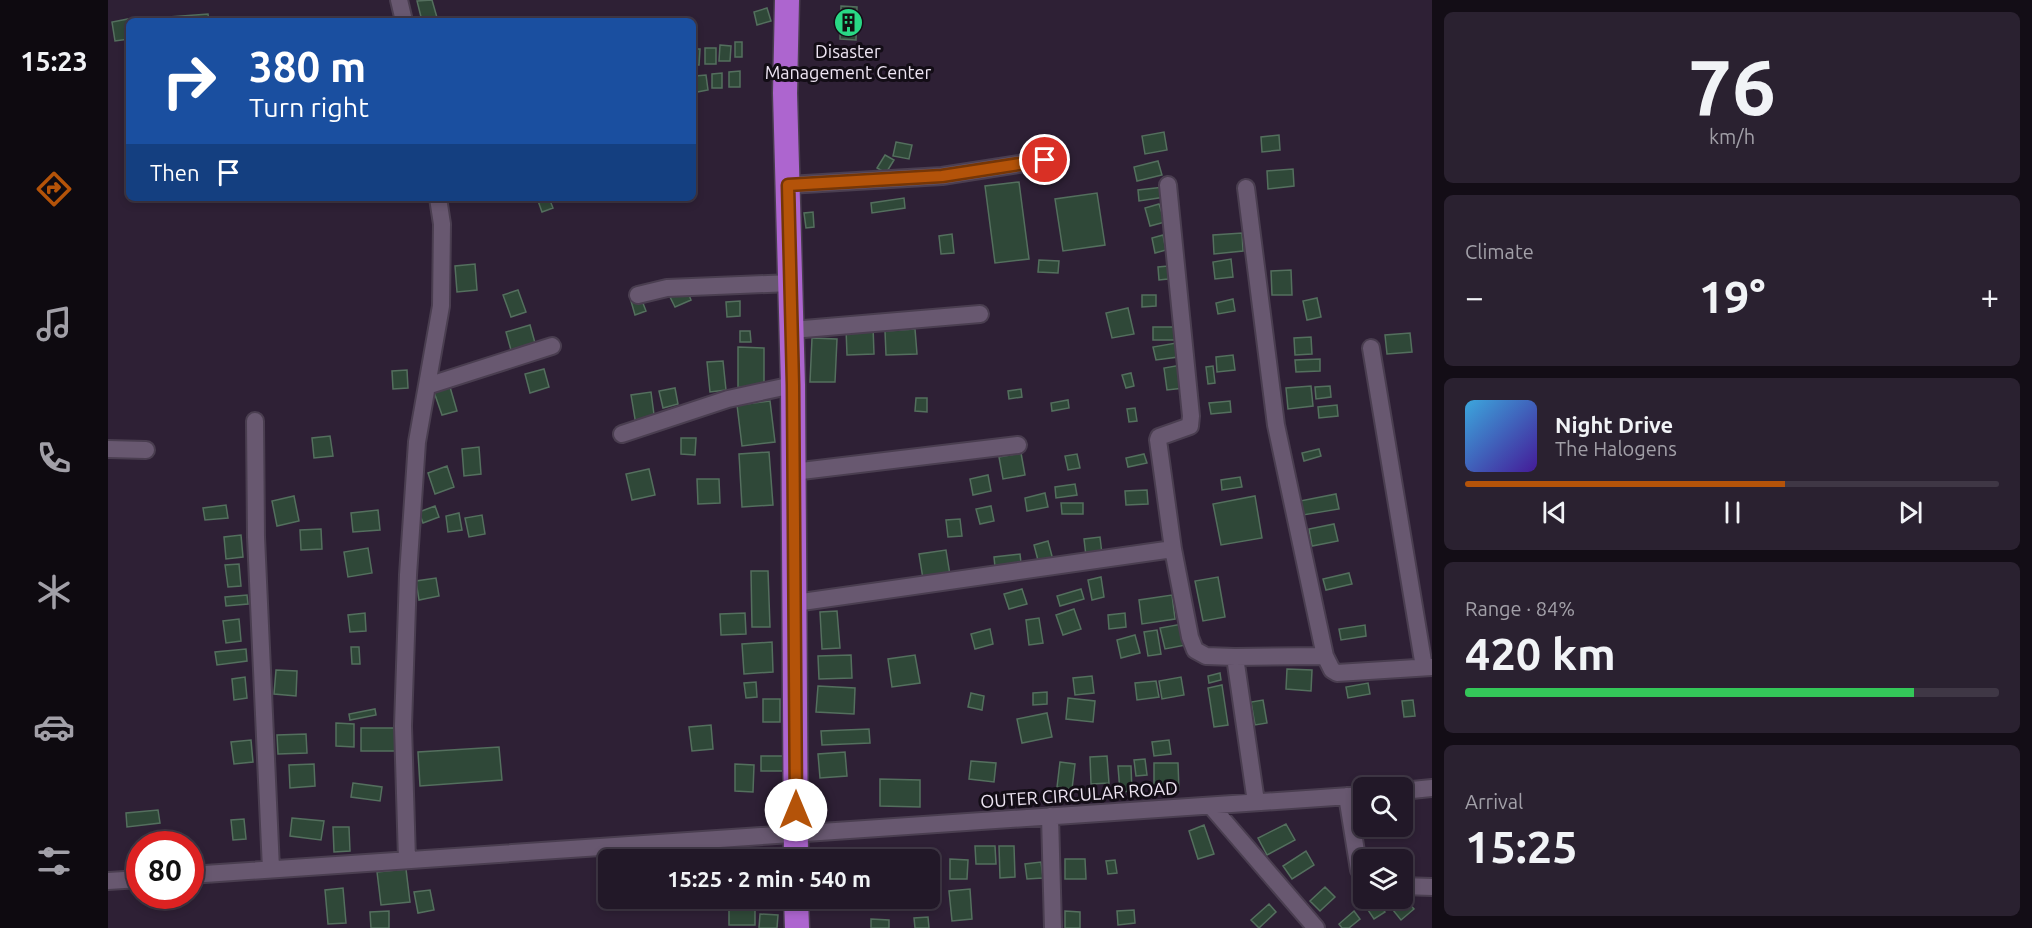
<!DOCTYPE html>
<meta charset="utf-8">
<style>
body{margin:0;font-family:Ubuntu,sans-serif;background:#2a2130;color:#f1f3f6;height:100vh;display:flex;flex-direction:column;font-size:22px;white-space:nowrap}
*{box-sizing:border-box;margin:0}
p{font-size:20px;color:#a2a0a8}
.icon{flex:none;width:33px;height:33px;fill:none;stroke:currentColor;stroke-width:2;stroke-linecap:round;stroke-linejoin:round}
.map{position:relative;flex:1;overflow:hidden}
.drawer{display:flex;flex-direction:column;gap:12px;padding:12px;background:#130d16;width:600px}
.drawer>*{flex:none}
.top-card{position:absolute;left:18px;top:18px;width:570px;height:183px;border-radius:9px;box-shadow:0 3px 9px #0003,0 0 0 2px #3f3745;background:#1a4fa0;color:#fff;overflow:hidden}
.controls{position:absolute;left:1245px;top:777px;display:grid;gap:12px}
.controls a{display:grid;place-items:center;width:60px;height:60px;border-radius:9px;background:#221828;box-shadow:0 3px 9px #0003,0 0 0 2px #3f3745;font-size:30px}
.speed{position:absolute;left:18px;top:831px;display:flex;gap:12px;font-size:30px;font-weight:700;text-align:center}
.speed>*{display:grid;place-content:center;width:78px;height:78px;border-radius:50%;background:#221828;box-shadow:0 3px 9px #0003,0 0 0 2px #3f3745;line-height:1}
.speed .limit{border:9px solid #d22;background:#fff;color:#111}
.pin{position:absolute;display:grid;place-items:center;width:51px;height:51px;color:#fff;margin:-26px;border:3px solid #fff;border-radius:50%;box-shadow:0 2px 6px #0007}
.me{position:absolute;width:66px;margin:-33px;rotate:0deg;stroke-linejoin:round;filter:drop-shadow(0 0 4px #0008)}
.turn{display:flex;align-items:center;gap:21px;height:126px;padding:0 24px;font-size:27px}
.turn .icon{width:78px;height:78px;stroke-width:2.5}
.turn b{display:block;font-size:42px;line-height:51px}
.then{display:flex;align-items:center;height:57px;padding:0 24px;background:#0003;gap:12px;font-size:22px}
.big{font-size:45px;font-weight:700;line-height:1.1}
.drawer .card{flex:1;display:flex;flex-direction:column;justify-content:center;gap:9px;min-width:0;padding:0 21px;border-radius:9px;background:#2a2130}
.drawer .dial{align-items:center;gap:0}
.dial b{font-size:78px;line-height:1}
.song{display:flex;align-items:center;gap:18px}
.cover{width:72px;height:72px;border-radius:9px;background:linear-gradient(135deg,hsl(200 70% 55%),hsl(260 70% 35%))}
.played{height:6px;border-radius:3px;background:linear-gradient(90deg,#b45309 60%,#3f3745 60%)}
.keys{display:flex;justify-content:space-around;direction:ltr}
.heat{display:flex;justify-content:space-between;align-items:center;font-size:33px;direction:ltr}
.charge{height:9px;border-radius:4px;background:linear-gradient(90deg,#34c759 84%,#3f3745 0)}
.trip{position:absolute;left:490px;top:849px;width:342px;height:60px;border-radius:9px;background:#221828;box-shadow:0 3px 9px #0003,0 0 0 2px #3f3745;font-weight:700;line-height:60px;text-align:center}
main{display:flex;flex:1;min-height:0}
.menu{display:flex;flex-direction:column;width:108px;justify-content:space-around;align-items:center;background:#0e0a10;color:#a2a0a8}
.menu .icon{width:42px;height:42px}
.menu .on{color:#b45309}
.menu b{font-size:27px;color:#f1f3f6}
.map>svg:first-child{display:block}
</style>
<main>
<nav class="menu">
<b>15:23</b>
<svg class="icon on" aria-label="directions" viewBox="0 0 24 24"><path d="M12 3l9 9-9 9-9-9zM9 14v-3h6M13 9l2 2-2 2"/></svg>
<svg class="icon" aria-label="music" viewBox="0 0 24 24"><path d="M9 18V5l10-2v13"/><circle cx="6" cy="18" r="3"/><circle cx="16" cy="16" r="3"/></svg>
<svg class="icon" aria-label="phone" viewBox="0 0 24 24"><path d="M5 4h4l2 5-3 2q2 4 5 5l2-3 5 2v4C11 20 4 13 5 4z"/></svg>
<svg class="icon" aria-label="climate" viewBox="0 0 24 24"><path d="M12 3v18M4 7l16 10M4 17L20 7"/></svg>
<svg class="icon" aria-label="car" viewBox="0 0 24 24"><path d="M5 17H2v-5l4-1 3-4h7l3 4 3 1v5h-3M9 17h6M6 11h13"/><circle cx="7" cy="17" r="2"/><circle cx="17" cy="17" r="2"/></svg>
<svg class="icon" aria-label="filters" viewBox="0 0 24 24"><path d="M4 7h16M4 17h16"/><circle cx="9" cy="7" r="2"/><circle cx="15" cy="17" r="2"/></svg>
</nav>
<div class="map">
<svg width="1324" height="928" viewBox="0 0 1324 928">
<rect width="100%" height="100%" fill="#2e2035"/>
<path fill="#2f4838" stroke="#546f5e" stroke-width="1.5" d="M324 0 330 21H314L309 1Z
M733 6 749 7 748 40 732 39Z
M659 8 663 21 649 25 646 12Z
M100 14 101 21H61V17Z
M20 19 21 39 7 41 4 22Z
M627 42H634V57H627Z
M612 45 623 46 622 61H611Z
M597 48H608V64H597Z
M585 49H592L591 65H585Z
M632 71V87H621V72Z
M614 73V88H604V74Z
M598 75 600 90 589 92 587 76Z
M1056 132 1059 150 1037 154 1034 136Z
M1171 135 1172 150 1154 152 1153 137Z
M788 142 804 145 801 159 785 156Z
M777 155 786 160 778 173 769 168Z
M1050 161 1054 175 1029 181 1026 167Z
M1185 169 1186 186 1160 189 1159 171Z
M911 182 921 259 887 263 877 186Z
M1056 187 1057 197 1031 201 1030 190Z
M989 193 997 245 955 251 947 199Z
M429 198H441L445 208 434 212Z
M796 198 797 208 764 213 763 203Z
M1051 204 1057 222 1042 226 1037 208Z
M705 212 706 227 698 228 696 213Z
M1134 233 1135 251 1106 254 1105 235Z
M844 234 846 253 833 254 831 236Z
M1055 235 1058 250 1047 253 1044 238Z
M1123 259 1125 277 1107 279 1105 262Z
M931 260 951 261 950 273 930 272Z
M367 264 369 290 349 292 347 266Z
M1060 266V279L1051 280 1050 267Z
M1183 270 1184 295H1164L1163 271Z
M410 290 418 312 403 317 395 295Z
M579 290 583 300 567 307 562 297Z
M1034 295H1048V306L1034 307Z
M533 298 538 311 527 315 523 301Z
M1209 298 1213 317 1199 320 1195 301Z
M1125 299 1127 311 1110 314 1108 303Z
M632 301V316L619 317 618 302Z
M1020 308 1026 334 1004 338 998 313Z
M422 325 427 343 403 350 398 332Z
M765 326 766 354 739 355 738 328Z
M1045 327H1067V340H1045Z
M807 329 809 354 778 355 777 331Z
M632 331H642L643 342H632Z
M1302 333 1304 352 1279 354 1277 335Z
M1203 337 1204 354 1187 355 1186 338Z
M704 338 729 339 727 382H702Z
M1068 343 1070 357 1048 360 1045 347Z
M630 347 656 348V388L630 387Z
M1125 355 1127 370 1109 372 1108 357Z
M1212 359V371L1188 372 1187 360Z
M615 361 618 390 602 392 599 362Z
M1073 365 1076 388 1059 390 1056 368Z
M1105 366 1107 383 1100 384 1098 367Z
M436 369 441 387 422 393 417 374Z
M299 370 300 388 285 389 284 371Z
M1023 373 1026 386 1018 388 1014 375Z
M1203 386 1205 406 1180 409 1178 388Z
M1222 386 1223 397 1208 399 1207 387Z
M342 387 349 411 334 415 326 392Z
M567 388 570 404 555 408 551 391Z
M913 389 914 397 901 399 900 391Z
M543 392 547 422 528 425 523 395Z
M808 398H819V412L807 411Z
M960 400 961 408 944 411 943 403Z
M662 401 667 442 634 446 629 405Z
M1122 401 1123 412 1103 414 1101 403Z
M1229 405 1230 416 1211 418 1210 407Z
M1027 408 1029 421 1021 422 1019 409Z
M222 436 225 456 206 458 204 438Z
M573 438H588L587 455 573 454Z
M371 447 373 474 356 476 354 449Z
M1211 449 1213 456 1196 461 1194 453Z
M661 452 665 505 634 507 631 454Z
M913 453 917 475 895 479 891 457Z
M969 454 972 468 960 470 957 456Z
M1036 454 1039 463 1020 467 1018 458Z
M339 466 346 487 327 494 320 473Z
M541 469 547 495 524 500 518 474Z
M880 475 883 491 865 495 862 479Z
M1132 477 1134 487 1114 490 1113 480Z
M589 479H611L612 503 590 504Z
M967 484 969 495 948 498 947 487Z
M1039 490 1040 504 1018 505 1017 491Z
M937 493 940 507 919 511 917 498Z
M1228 494 1231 509 1195 515 1192 501Z
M186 496 191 521 169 526 164 501Z
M1147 496 1154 538 1113 545 1105 504Z
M953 503H975V514H954Z
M118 505 120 518 97 520 95 508Z
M327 506 331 517 315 523 311 512Z
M883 506 886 521 872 524 868 509Z
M270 510 272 530 245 532 243 513Z
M351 513 354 530 340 532 338 516Z
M374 515 377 534 361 537 357 518Z
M852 519 854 536 840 537 838 520Z
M1226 524 1230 541 1204 546 1201 529Z
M213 529 214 549 193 550 192 530Z
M133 535 135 557 118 559 116 537Z
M992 537 994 554 978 556 976 539Z
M940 541 945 560 931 564 926 545Z
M260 548 264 573 240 577 236 552Z
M838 550 842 575 815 579 811 554Z
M912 554 913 563 887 567 886 557Z
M131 564 133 586 120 587 117 565Z
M643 571H660L662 627H644Z
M1241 573 1244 584 1218 590 1215 579Z
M993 577 996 597 984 600 980 580Z
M1110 577 1117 617 1095 621 1087 581Z
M328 578 331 596 311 600 308 581Z
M914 589 919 604 901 609 896 594Z
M973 589 976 599 952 606 949 596Z
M139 595 140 604 118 606 117 597Z
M1064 595 1067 619 1034 624 1031 600Z
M966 609 973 629 955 635 948 615Z
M729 611 732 648 714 649 712 612Z
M257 613 258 631 242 632 240 615Z
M637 613 638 634 613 635 612 614Z
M1017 613 1018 627 1001 629 1000 615Z
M931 618 935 643 921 645 918 620Z
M131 619 133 641 118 643 115 621Z
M1074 624 1078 645 1057 649 1052 628Z
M1257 625 1258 636 1233 640 1231 629Z
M882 629 885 644 867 649 863 634Z
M1049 630 1053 654 1040 656 1036 632Z
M1027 635 1032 653 1013 658 1009 640Z
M664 642 665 672 636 674 634 644Z
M243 647H251L252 664H244Z
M138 649 139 661 109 665 107 652Z
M743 655 744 678 711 679 710 656Z
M807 655 812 683 784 687 780 659Z
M1179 669 1204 670 1203 691 1178 689Z
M168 670 189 671 188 696 166 694Z
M1112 673 1113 680 1101 683 1100 676Z
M984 676 986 693 967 695 965 678Z
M137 677 139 698 126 700 124 679Z
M1073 677 1076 695 1054 699 1051 681Z
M1048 681 1051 697 1029 700 1027 683Z
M648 682 649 697 638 698 636 683Z
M1260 683 1262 694 1240 698 1238 687Z
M1114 685 1120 725 1106 727 1100 688Z
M710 686 747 688 746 714 708 712Z
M939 692V704L925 705V693Z
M863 693 876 696 874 710 860 707Z
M960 698 987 701 985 722 958 719Z
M655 699H672V722H655Z
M1155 700 1159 723 1147 725 1143 702Z
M1305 700 1307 716 1296 717 1294 701Z
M267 709 268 715 242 720 241 714Z
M939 713 944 737 914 743 909 719Z
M228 723 246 724V747L228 746Z
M603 725 605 749 584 751 581 727Z
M253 728H288V751H253Z
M761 729 762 743 714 745 713 731Z
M198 734 199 753 170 754 169 735Z
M143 740 145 762 126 764 123 742Z
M1061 740 1063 754 1046 756 1044 742Z
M391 747 394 780 312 786 310 752Z
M737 752 739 776 712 778 710 754Z
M653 756H679V771H653Z
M999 756 1001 783 983 784 982 757Z
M1037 759 1039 775 1028 776 1026 760Z
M863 761 888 763 886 782 861 779Z
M952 762 967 764 964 789 949 787Z
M1046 763H1070L1071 790 1046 791Z
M206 764 207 786 182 788 181 765Z
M627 764 646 765 645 792 627 791Z
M1010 766H1023L1024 791 1012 792Z
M772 779 812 780V807L772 806Z
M245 783 274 787 272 801 243 797Z
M50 810 52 823 19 827 18 813Z
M184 818 216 821 213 840 182 836Z
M136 819 138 839 125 840 123 820Z
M1178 824 1187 840 1159 855 1150 838Z
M1096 825 1106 854 1090 859 1081 831Z
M225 827H241L242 851 226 852Z
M867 846H887L888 864H868Z
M891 846H906L907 877 892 878Z
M1293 850 1294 860H1281V851Z
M1198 851 1206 865 1184 879 1175 866Z
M662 852 664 860H625V858Z
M756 853 772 854V860H755Z
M842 859 860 860 859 879H842Z
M957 859H977L978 879H957Z
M1007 860 1009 873 1000 874 998 861Z
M933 862 935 878 919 879 917 864Z
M298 869 302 902 273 905 269 872Z
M1217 887 1227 897 1212 911 1202 901Z
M235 888 238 923 220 924 217 890Z
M862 889 864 919 844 921 841 891Z
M322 890 326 910 310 913 306 892Z
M1265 898H1268L1277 912 1266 919 1256 904Z
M1297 899 1306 909 1293 920 1285 910Z
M621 903H647V925H621Z
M1161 904 1168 912 1151 928 1143 920Z
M1026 910 1027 923 1010 925 1009 911Z
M281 911V928H263L262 912Z
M957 911 972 912V928H957Z
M1246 911 1252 919 1241 928H1234L1231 924Z
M652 914 670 915 669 928H651Z
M820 917 821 928H807L806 918Z
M763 919 781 920V928H763Z"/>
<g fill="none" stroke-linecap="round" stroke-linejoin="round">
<defs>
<path id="minor" d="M291 0 296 21
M680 185 834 176 937 160
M530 295 559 288 683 283
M684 330 872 314
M1263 348 1316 667
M319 386 444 346
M147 421 148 537 163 869
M514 434 620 399 685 385
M0 449 38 450
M685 472 910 445
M1065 549 1082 637 1087 650 1098 656 1127 657 1217 656 1168 425 1138 188
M687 603 1065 549 1050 440 1051 437 1082 426 1083 416 1060 185
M1217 656 1224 670 1229 673 1324 667
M1127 657 1148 802
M1294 791 1324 788
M1239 796 1251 870 1256 876
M1103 806 1208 928
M942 816 945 928
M299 860 295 726 300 575 309 442 333 306 334 224 330 198
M82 875 1256 795
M0 881 32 879
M1294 886 1324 887"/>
<path id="highway" d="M679 0 677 93 685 385 688 860
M688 898 689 928"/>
</defs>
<use href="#minor" stroke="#4a3e50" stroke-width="20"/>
<use href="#highway" stroke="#4a3e50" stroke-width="27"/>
<use href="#minor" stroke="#685870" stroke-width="16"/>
<use href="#highway" stroke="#ad65cf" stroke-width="24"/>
</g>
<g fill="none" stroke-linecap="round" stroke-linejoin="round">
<defs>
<path id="route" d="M688 810 685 385 680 185 834 176 937 160"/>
</defs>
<use href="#route" stroke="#753606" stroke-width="15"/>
<use href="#route" stroke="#b45309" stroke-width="10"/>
</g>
<defs>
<symbol id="building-disc" viewBox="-11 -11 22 22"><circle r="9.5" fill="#29d885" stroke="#130d16"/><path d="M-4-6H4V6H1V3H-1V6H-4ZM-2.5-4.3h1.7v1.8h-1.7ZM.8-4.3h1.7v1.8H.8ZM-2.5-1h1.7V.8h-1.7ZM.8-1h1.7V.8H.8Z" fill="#111"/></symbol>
</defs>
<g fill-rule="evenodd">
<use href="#building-disc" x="724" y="6" width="33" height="33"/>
</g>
<g text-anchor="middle" stroke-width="6" stroke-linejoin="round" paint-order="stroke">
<g font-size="18" fill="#eee5f3" stroke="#130d16">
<text x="740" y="58">Disaster<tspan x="740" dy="21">Management Center</tspan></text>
</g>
<g font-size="18" fill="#eee5f3" stroke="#130d16">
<text transform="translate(971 795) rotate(-4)" y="6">OUTER CIRCULAR ROAD</text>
</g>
</g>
</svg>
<div class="controls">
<a><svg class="icon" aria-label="search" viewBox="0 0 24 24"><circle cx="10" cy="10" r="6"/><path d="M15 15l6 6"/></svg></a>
<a><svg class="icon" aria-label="layers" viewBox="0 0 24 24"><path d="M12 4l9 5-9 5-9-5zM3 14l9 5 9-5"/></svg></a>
</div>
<div class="speed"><div class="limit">80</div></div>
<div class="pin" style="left:937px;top:160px;background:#d93025"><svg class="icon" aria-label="arrive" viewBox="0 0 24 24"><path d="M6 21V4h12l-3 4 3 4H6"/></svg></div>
<svg class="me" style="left:688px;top:810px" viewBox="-20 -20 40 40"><circle r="19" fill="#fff"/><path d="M0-13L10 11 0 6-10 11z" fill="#b45309"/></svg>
<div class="trip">15:25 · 2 min · 540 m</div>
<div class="top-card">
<div class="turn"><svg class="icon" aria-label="right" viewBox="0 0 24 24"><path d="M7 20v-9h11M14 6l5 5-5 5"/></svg><div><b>380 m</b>Turn right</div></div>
<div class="then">Then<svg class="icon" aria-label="arrive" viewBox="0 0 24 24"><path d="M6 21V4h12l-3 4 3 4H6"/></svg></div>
</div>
</div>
<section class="drawer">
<div class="card dial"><b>76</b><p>km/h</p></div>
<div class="card"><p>Climate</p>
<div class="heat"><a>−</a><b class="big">19°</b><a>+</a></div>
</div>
<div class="card">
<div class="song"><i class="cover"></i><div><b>Night Drive</b><p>The Halogens</p></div></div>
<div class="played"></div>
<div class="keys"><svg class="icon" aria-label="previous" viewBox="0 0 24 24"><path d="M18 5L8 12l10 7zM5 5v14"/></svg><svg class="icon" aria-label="pause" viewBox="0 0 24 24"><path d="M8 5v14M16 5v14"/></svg><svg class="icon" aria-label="next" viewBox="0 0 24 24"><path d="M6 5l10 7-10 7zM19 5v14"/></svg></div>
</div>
<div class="card"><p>Range · 84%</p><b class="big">420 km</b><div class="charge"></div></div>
<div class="card"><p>Arrival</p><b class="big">15:25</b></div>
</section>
</main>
